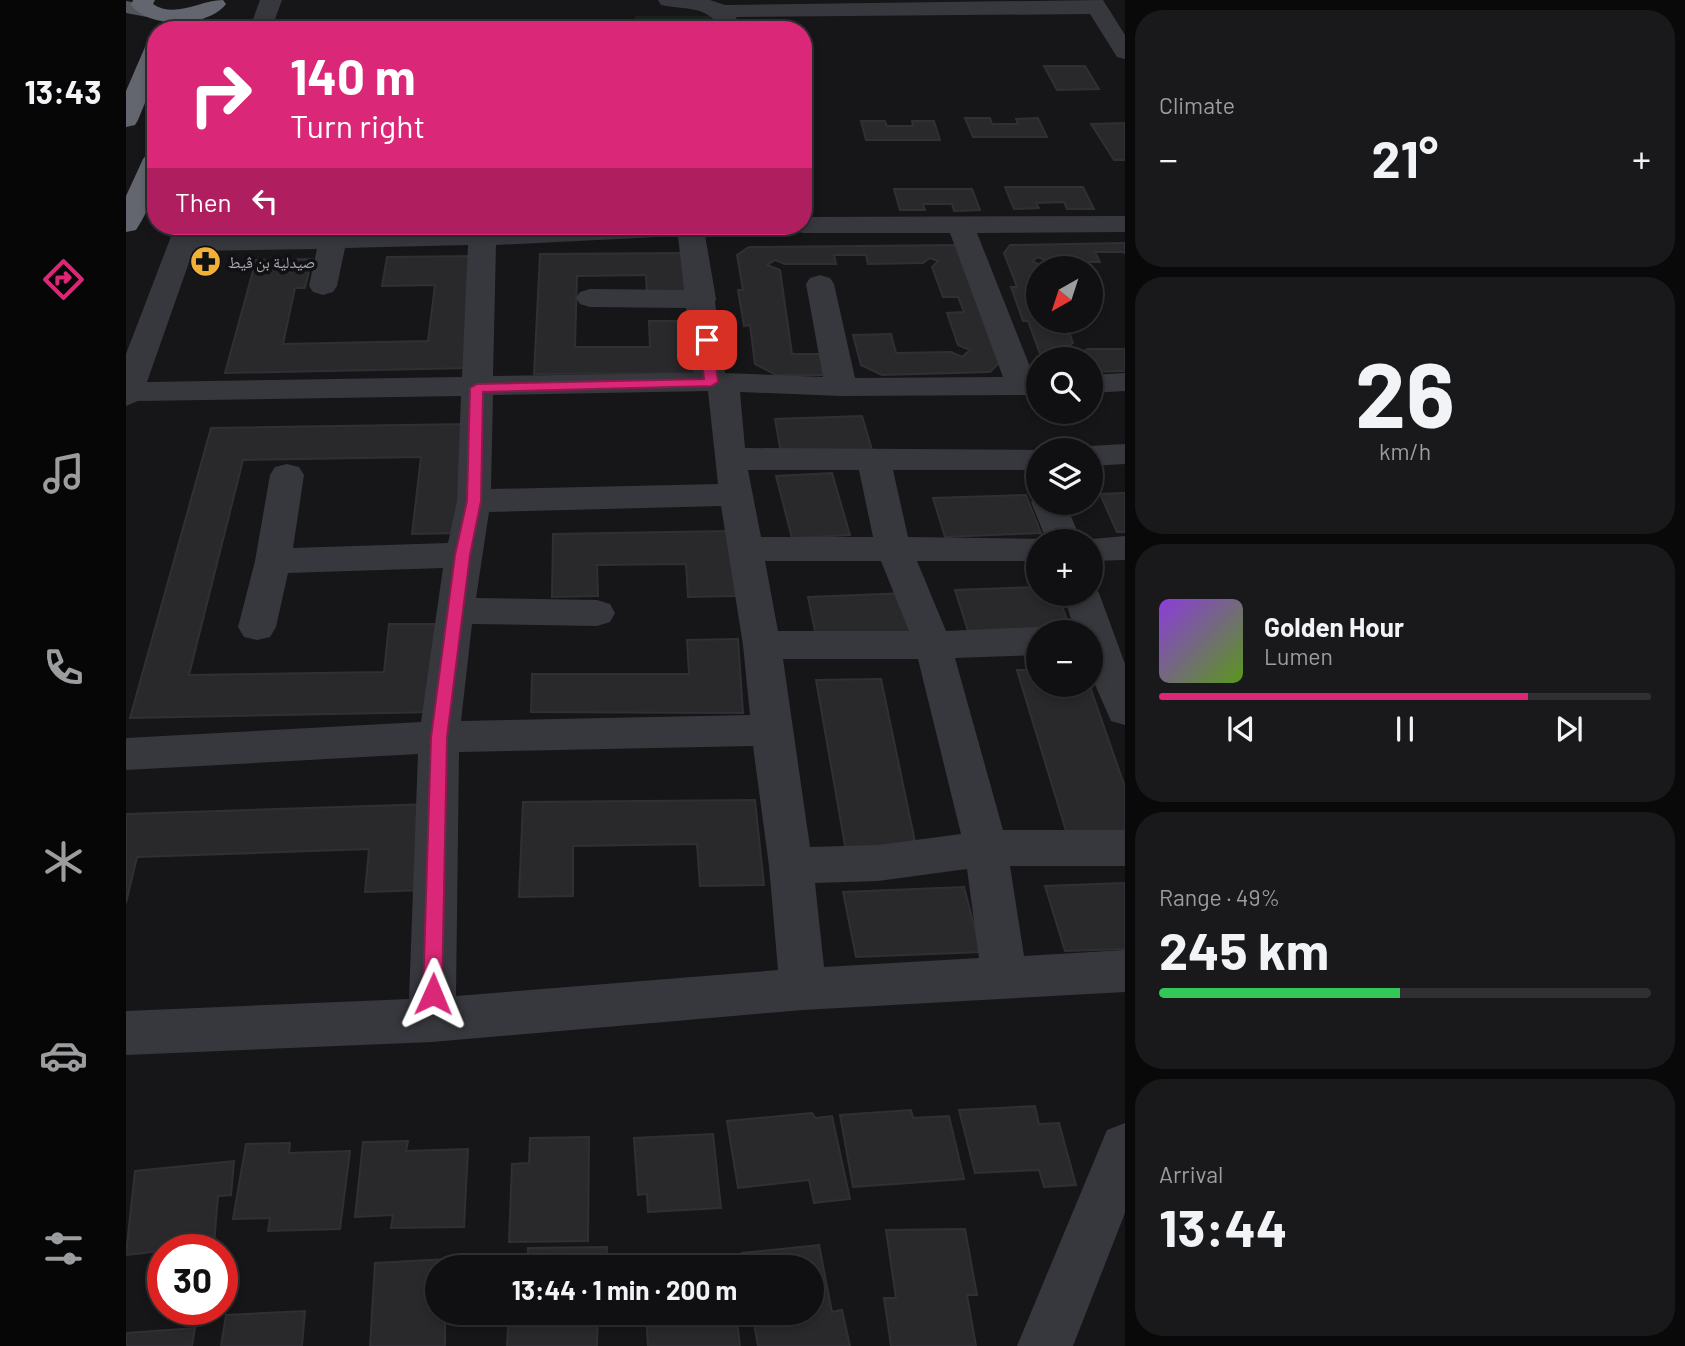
<!DOCTYPE html>
<meta charset="utf-8">
<style>
body{margin:0;font-family:Barlow,"Noto Naskh Arabic",sans-serif;background:#19191b;color:#f1f3f6;height:100vh;display:flex;flex-direction:column;font-size:26px;white-space:nowrap}
*{box-sizing:border-box;margin:0}
p{font-size:23px;color:#9c9d9f}
.icon{flex:none;width:38px;height:38px;fill:none;stroke:currentColor;stroke-width:2;stroke-linecap:round;stroke-linejoin:round}
.map{position:relative;flex:1;overflow:hidden}
.panel{display:flex;flex-direction:column;gap:10px;padding:10px;background:#09090a;width:560px}
.panel>*{flex:none}
.top-card{position:absolute;left:21px;top:21px;width:665px;height:214px;border-radius:28px;box-shadow:0 4px 10px #0003,0 0 0 2px #303032;background:#db2777;color:#fff;overflow:hidden}
.needle{width:46px;rotate:219deg}
.tools{position:absolute;left:900px;top:256px;display:grid;gap:14px}
.tools a{display:grid;place-items:center;width:77px;height:77px;border-radius:50%;background:#101012;box-shadow:0 4px 10px #0003,0 0 0 2px #303032;font-size:35px}
.speed{position:absolute;left:21px;top:1234px;display:flex;gap:14px;font-size:35px;font-weight:700;text-align:center}
.speed>*{display:grid;place-content:center;width:91px;height:91px;border-radius:50%;background:#101012;box-shadow:0 4px 10px #0003,0 0 0 2px #303032;line-height:1}
.speed .limit{border:10px solid #d22;background:#fff;color:#111}
.pin{position:absolute;display:grid;place-items:center;width:60px;height:60px;color:#fff;margin:-30px;border-radius:14px;box-shadow:0 4px 10px #0006}
.me{position:absolute;width:77px;margin:-38px;rotate:1deg;stroke-linejoin:round;filter:drop-shadow(0 0 5px #0008)}
.turn{display:flex;align-items:center;gap:24px;height:147px;padding:0 28px;font-size:32px}
.turn .icon{width:91px;height:91px;stroke-width:2.5}
.turn b{display:block;font-size:49px;line-height:60px}
.then{display:flex;align-items:center;height:66px;padding:0 28px;background:#0003;gap:14px;font-size:26px}
.big{font-size:52px;font-weight:700;line-height:1.1}
.panel .card{flex:1;display:flex;flex-direction:column;justify-content:center;gap:10px;min-width:0;padding:0 24px;border-radius:28px;background:#19191b}
.panel .dial{align-items:center;gap:0}
.dial b{font-size:91px;line-height:1}
.song{display:flex;align-items:center;gap:21px}
.cover{width:84px;height:84px;border-radius:10px;background:linear-gradient(135deg,hsl(270 70% 55%),hsl(90 70% 35%))}
.played{height:7px;border-radius:4px;background:linear-gradient(90deg,#db2777 75%,#303032 75%)}
.keys{display:flex;justify-content:space-around;direction:ltr}
.heat{display:flex;justify-content:space-between;align-items:center;font-size:38px;direction:ltr}
.charge{height:10px;border-radius:5px;background:linear-gradient(90deg,#34c759 49%,#303032 0)}
.trip{position:absolute;left:299px;top:1255px;width:399px;height:70px;border-radius:35px;background:#101012;box-shadow:0 4px 10px #0003,0 0 0 2px #303032;font-weight:700;line-height:70px;text-align:center}
main{display:flex;flex:1;min-height:0}
.tab-bar{display:flex;flex-direction:column;width:126px;justify-content:space-around;align-items:center;background:#060607;color:#9c9d9f}
.tab-bar .icon{width:49px;height:49px}
.tab-bar .active{color:#db2777}
.tab-bar b{font-size:32px;color:#f1f3f6}
.map>svg:first-child{display:block}
</style>
<main>
<nav class="tab-bar">
<b>13:43</b>
<svg class="icon active" aria-label="directions" viewBox="0 0 24 24"><path d="M12 3l9 9-9 9-9-9zM9 14v-3h6M13 9l2 2-2 2"/></svg>
<svg class="icon" aria-label="music" viewBox="0 0 24 24"><path d="M9 18V5l10-2v13"/><circle cx="6" cy="18" r="3"/><circle cx="16" cy="16" r="3"/></svg>
<svg class="icon" aria-label="phone" viewBox="0 0 24 24"><path d="M5 4h4l2 5-3 2q2 4 5 5l2-3 5 2v4C11 20 4 13 5 4z"/></svg>
<svg class="icon" aria-label="climate" viewBox="0 0 24 24"><path d="M12 3v18M4 7l16 10M4 17L20 7"/></svg>
<svg class="icon" aria-label="car" viewBox="0 0 24 24"><path d="M5 17H2v-5l4-1 3-4h7l3 4 3 1v5h-3M9 17h6M6 11h13"/><circle cx="7" cy="17" r="2"/><circle cx="17" cy="17" r="2"/></svg>
<svg class="icon" aria-label="filters" viewBox="0 0 24 24"><path d="M4 7h16M4 17h16"/><circle cx="9" cy="7" r="2"/><circle cx="15" cy="17" r="2"/></svg>
</nav>
<div class="map">
<svg width="999" height="1346" viewBox="0 0 999 1346">
<rect width="100%" height="100%" fill="#161618"/>
<path fill="#1c231d" d="M509 16H585L587 30H510Z"/>
<path fill="#29292c" stroke="#303034" stroke-width="2" d="M918 66H959L973 89 931 90Z
M839 118H864L866 124H892L890 119 912 118 921 137H847Z
M735 121H759L761 126H787L786 121H808L814 140H740Z
M999 123V160H988L965 124Z
M879 187H957L968 209H941L938 202 910 203 913 208 888 209Z
M768 189H846L854 210 828 211 826 204H797L799 210H774Z
M999 243V254L998 252H969L974 262H923L912 257 906 261 920 268H912V320H939L947 343 938 350 953 356 961 349H999V371L964 372V359H916L902 321H897L885 287H891L878 253 884 245Z
M833 245 875 361 864 372 756 375 735 365 727 335 765 334 770 353 825 352 836 357 844 350 832 345 821 313 838 312 832 297H817L806 267 812 261 804 258 797 263 742 264 740 255H708L710 264H659L649 260 641 265 654 270 666 354H702L705 375H650L629 364 624 325 618 326 612 290H617L611 255 623 247Z
M563 253 567 295H521L520 275 451 276 449 347H524L523 321H574L579 373 408 374 414 254Z
M351 256 344 368 99 373 130 260 186 259 179 288H169L157 344 302 341 309 285 256 286 261 257Z
M736 416 746 450 655 453 649 419Z
M343 424 335 533 286 534 295 457 117 460 63 675 258 672 263 624H319L312 712 4 718 85 428Z
M706 473 724 535 666 538 650 476Z
M999 493V532H991L974 494Z
M900 495 915 533 819 537 807 498Z
M603 531 611 596 562 597 560 564 471 565 472 596 426 597 427 534Z
M912 587V593H931L945 630 843 634 829 590Z
M782 593 794 637 691 641 682 597Z
M612 639 617 713 405 712 406 674H563L561 640Z
M891 670H912V684H963L999 787V844H944Z
M755 679 792 856 721 857 690 680Z
M629 800 638 885 574 886 571 844 447 846V896L393 897 397 802Z
M306 804 301 890 239 892 243 849 11 857 0 903V814Z
M999 883V949L939 951 919 886Z
M838 887 855 952 730 957 717 892Z
M909 1106 913 1124 933 1123 950 1185 918 1187 913 1170 849 1173 833 1110Z
M785 1110 787 1118 823 1116 838 1179 727 1187 714 1115Z
M686 1113 690 1118 706 1116 724 1199 688 1203 683 1180 612 1188 601 1121Z
M587 1134 595 1208 522 1212 521 1194 512 1195 508 1138Z
M463 1137 462 1241 383 1242 386 1164 403 1163 404 1138Z
M282 1141 280 1151 342 1149 338 1227 265 1228 267 1215 229 1217 237 1142Z
M164 1143 163 1153 224 1151 214 1229 142 1231 144 1218 107 1219 120 1144Z
M108 1161 105 1195 92 1196 88 1245 0 1255 9 1171Z
M839 1229 851 1295H841L850 1346H765L758 1298H770L760 1230Z
M693 1245 706 1312 716 1310 724 1346H632L626 1312H686V1267H619L616 1253Z
M481 1247 480 1267H402V1248Z
M321 1259 320 1267H312V1312H319V1346H244L249 1263Z
M179 1311 176 1346H95L100 1315Z
M383 1312H472L471 1346H381Z
M520 1312H610L614 1346H522Z
M69 1328 66 1346H0V1333Z"/>
<g fill="none" stroke-linecap="round" stroke-linejoin="round">
<path fill="#37383d" fill-rule="evenodd" d="M134 0H156L145 30H123Z
M532 0H584L599 5 977 0 999 35V59L991 57 964 14 610 17 615 30H593C586 5 557 10 535 5Z
M999 216V232L851 233 908 377H912V395L715 396 614 392 619 448 917 450H912V470H767L782 537 920 539 905 502 912 494V502H939L955 540 999 536V560L964 561V541H912V561H791L820 631 912 627 926 632H912V655L829 658 877 830H999V866H884L898 956 999 950V992L677 1010 306 1042 0 1055V1011L283 999 292 754 0 770V738L295 722 317 568 162 573 150 627 144 637 131 640 118 637 112 627 129 561 144 475 149 467 161 464 173 467 178 475 167 548 322 543 331 501 335 396 12 401 0 406V354L49 226H75L73 234 425 226H616L613 232 579 235 590 299 589 302 599 373 697 377 680 284 684 278 694 275 704 278 708 284 729 378 877 377 824 233H677L667 231 664 226H677V217ZM552 236 558 290 464 289 454 292 450 298 454 304 464 307 560 308 568 373 367 376 370 245ZM342 245 336 377 21 382 67 251 191 249 183 286 187 292 197 295 207 292 211 286 219 248ZM582 391 592 484 365 489 367 395ZM622 470H733L747 537H635ZM595 506 617 645 624 715 335 721 346 624 471 626 484 622 489 613 484 604 471 600 350 598 363 512ZM639 561H755L783 631H652ZM657 659H792L835 834 752 845 684 847ZM627 746 643 866 652 970 330 996 333 752ZM841 869 853 958 698 967 689 883 752 881Z
M999 373V391L964 393V375Z
M999 444V464L964 466V450H952L964 446Z
M964 583 973 593 999 664V725L985 721 964 673V632H949L937 593H964Z
M999 1123V1213L947 1346H891L981 1130Z"/>
<path fill="#53555c" fill-rule="evenodd" d="M0 1 29 6 32 11 29 16 21 17 0 13Z"/>
<path fill="#63666e" fill-rule="evenodd" d="M7 0H29L27 4C49 19 74 0 97 0L100 4C82 28 23 29 5 5Z
M30 40V76L12 120 9 125 0 127V91L19 47 22 42Z
M30 151C30 183 28 203 10 230L0 232V196L17 159 21 154Z"/>
</g>
<path fill="#db2777" stroke="#8e194d" stroke-width="2" d="M581 337 587 340 592 382 585 386 357 392 355 501 344 555 321 737 316 994 313 1000 307 1003 300 1000 297 994 305 737 329 555 341 501 344 388 351 384 578 379 574 340Z"/>
<defs>
<symbol id="pharmacy-disc" viewBox="-11 -11 22 22"><circle r="9.5" fill="#f2b134" stroke="#111113"/><path d="M-2-6h4v4h4v4h-4v4h-4v-4h-4v-4h4Z" fill="#111"/></symbol>
</defs>
<g fill-rule="evenodd">
<use href="#pharmacy-disc" x="62" y="244" width="35" height="35"/>
</g>
<g text-anchor="middle" stroke-width="7" stroke-linejoin="round" paint-order="stroke">
<g font-size="16" fill="#a8adb8" stroke="#111113" text-anchor="start">
<text x="102" y="268">صيدلية بن ڤيط</text>
</g>
</g>
</svg>
<div class="tools">
<a><svg class="needle" viewBox="-14 -14 28 28"><path d="M0-13l5 13h-10z" fill="#e53935"/><path d="M0 13l5-13h-10z" fill="#9c9d9f"/></svg></a>
<a><svg class="icon" aria-label="search" viewBox="0 0 24 24"><circle cx="10" cy="10" r="6"/><path d="M15 15l6 6"/></svg></a>
<a><svg class="icon" aria-label="layers" viewBox="0 0 24 24"><path d="M12 4l9 5-9 5-9-5zM3 14l9 5 9-5"/></svg></a>
<a>+</a>
<a>−</a>
</div>
<div class="speed"><div class="limit">30</div></div>
<div class="pin" style="left:581px;top:340px;background:#d93025"><svg class="icon" aria-label="arrive" viewBox="0 0 24 24"><path d="M6 21V4h12l-3 4 3 4H6"/></svg></div>
<svg class="me" style="left:307px;top:994px" viewBox="-20 -20 40 40"><path d="M0-17L14 15 0 8-14 15z" fill="#db2777" stroke="#fff" stroke-width="4"/></svg>
<div class="trip">13:44 · 1 min · 200 m</div>
<div class="top-card">
<div class="turn"><svg class="icon" aria-label="right" viewBox="0 0 24 24"><path d="M7 20v-9h11M14 6l5 5-5 5"/></svg><div><b>140 m</b>Turn right</div></div>
<div class="then">Then<svg class="icon" aria-label="left" viewBox="0 0 24 24"><path d="M17 20v-9H6M10 6l-5 5 5 5"/></svg></div>
</div>
</div>
<section class="panel">
<div class="card"><p>Climate</p>
<div class="heat"><a>−</a><b class="big">21°</b><a>+</a></div>
</div>
<div class="card dial"><b>26</b><p>km/h</p></div>
<div class="card">
<div class="song"><i class="cover"></i><div><b>Golden Hour</b><p>Lumen</p></div></div>
<div class="played"></div>
<div class="keys"><svg class="icon" aria-label="previous" viewBox="0 0 24 24"><path d="M18 5L8 12l10 7zM5 5v14"/></svg><svg class="icon" aria-label="pause" viewBox="0 0 24 24"><path d="M8 5v14M16 5v14"/></svg><svg class="icon" aria-label="next" viewBox="0 0 24 24"><path d="M6 5l10 7-10 7zM19 5v14"/></svg></div>
</div>
<div class="card"><p>Range · 49%</p><b class="big">245 km</b><div class="charge"></div></div>
<div class="card"><p>Arrival</p><b class="big">13:44</b></div>
</section>
</main>
